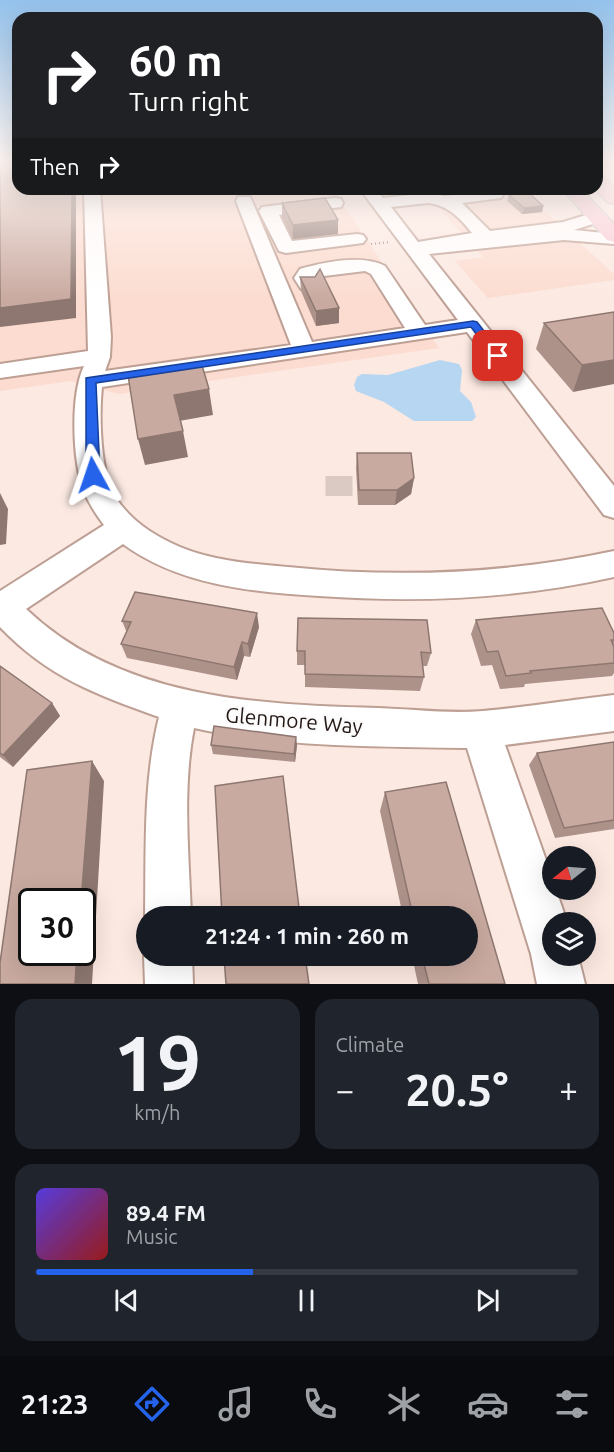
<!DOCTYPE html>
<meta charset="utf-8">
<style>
body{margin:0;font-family:Ubuntu,sans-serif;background:#20242c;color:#f1f3f6;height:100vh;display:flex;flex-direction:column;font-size:22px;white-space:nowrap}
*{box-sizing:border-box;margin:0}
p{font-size:20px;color:#9ea1a6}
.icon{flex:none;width:33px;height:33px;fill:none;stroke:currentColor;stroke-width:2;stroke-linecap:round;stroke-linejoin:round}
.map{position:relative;height:984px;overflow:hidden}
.drawer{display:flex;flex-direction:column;gap:15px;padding:15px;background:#0d0f14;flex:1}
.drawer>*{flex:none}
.top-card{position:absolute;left:12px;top:12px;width:591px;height:183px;border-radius:18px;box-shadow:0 6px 24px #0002;background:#202124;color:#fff;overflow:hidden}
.needle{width:39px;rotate:253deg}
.fabs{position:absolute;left:542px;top:846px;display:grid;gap:12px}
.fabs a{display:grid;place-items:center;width:54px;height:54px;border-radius:50%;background:#171b24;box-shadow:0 6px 24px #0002;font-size:30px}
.speed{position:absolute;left:18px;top:888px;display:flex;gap:12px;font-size:30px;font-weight:700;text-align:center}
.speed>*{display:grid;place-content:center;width:78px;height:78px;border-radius:50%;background:#171b24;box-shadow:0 6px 24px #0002;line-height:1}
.speed .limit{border:3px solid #111;border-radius:9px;background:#fff;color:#111}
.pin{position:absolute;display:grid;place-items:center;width:51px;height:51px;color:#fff;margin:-26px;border-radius:12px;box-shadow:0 3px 9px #0006}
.me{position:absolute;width:66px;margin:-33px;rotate:355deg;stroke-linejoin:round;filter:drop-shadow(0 0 4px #0008)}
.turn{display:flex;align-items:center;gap:21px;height:126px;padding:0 18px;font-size:27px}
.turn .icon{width:78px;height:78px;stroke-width:2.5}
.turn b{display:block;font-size:42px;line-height:51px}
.then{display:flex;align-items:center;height:57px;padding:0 18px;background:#0003;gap:12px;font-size:22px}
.big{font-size:45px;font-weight:600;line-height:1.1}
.drawer .tile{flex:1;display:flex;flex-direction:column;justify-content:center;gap:9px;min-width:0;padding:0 21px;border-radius:18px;background:#20242c}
.drawer .dial{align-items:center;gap:0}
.dial b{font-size:78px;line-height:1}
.song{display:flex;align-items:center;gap:18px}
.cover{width:72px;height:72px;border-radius:9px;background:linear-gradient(135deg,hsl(250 70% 55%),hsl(0 70% 35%))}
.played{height:6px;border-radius:3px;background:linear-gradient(90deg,#2563eb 40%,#363941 40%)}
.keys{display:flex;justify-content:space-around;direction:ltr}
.heat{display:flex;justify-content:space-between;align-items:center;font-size:33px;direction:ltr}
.drawer .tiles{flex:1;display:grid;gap:15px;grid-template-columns:1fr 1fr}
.tile:last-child{grid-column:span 2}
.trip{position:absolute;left:136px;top:906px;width:342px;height:60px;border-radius:30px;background:#171b24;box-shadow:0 6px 24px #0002;font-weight:600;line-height:60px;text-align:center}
.tabs{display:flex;height:96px;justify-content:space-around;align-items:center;background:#090b0e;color:#9ea1a6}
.tabs .icon{width:42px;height:42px}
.tabs .on{color:#2563eb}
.tabs b{font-size:27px;color:#f1f3f6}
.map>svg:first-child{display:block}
</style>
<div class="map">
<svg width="614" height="984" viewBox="0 0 614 984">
<rect width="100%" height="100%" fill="#fce9e2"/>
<path fill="#fcdcd0" d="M0 161 18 189H333L439 348 119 394 71 381 0 391Z
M399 189H521L614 274V280L488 298 455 261 483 257 435 204Z"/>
<path fill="#b6d6f1" d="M440 360 459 364 462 370 460 391 471 402 476 417 472 421H414L384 402 356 391 354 385 357 377 362 374 388 375Z"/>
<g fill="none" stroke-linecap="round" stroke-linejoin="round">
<path stroke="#dbcac3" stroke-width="27" stroke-dasharray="27 14" stroke-linecap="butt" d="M339 476V496"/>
<defs>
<path id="minor" d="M0 161H18V167L0 169Z
M84 189H100L111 337 110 357 105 371 291 345 236 201 238 197H250L252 201 312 342 405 328 371 274 365 271 316 277 314 278 318 285 315 289H301L294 278 300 269C325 262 361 254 385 266L425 325 458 320 360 189H376L383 198 428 193 445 196 495 190 501 192 503 195 501 198 462 203 490 231 563 222 596 212 602 213 605 217 602 221 574 230 614 234V244L564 240 429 254 614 486V518L604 515 467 332 102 387C99 416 100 474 116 498 131 521 156 537 180 547 214 561 252 564 288 567 397 578 506 574 614 551V577C516 599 419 603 319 596 251 592 179 585 123 544L26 609C119 698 256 705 378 708 412 709 448 714 483 711 526 707 570 700 614 695V731L505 745 552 877V890H556L567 922H552V956H578L585 984H537L531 954 467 748C376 746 283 748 194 728 182 789 189 854 191 916H147V921L145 916C146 849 143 782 159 717 95 694 48 677 0 627V591L104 525C97 516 90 505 85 494 72 463 70 395 84 366L0 378V364L88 351ZM428 203C448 205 460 218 472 233L418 242 391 207Z
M335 198 341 199 343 203 341 207 279 215 292 241 357 234 363 235 366 239 363 243 286 253 279 251 259 211 262 207Z
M147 949V956H192L193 984H145L144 956Z"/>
<path id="major" d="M597 176 603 177 614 187V204L607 202 595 189H597Z
M562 189H581L614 224V242L607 240Z"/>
</defs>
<use href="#minor" stroke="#bd9f94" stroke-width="4"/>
<use href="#major" stroke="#cfcccb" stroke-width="3"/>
<path stroke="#8e7f7a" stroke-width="2" stroke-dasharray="1 3" stroke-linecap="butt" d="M371 244 390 242"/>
<use href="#minor" fill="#fff" fill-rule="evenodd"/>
<use href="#major" fill="#f8cbd6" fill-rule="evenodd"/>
</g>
<path fill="#ad928a" d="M509 195 543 206 542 212 522 214 507 201Z
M282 203 338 220V234L293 239 282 217Z
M300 277 339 308V323L316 326 301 291Z
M614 312 573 392 536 349 544 323Z
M357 453 414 478 411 494 395 505H358L356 468Z
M476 620 614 633V644L613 645 614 647V673L612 676 525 684 524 687 500 689 492 665 481 666 471 634Z
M122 621 259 627 250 657 244 656 237 680 127 658 121 644 127 633Z
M297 651 431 653 427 666H423L424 677 420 691 305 687V665H297Z
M0 666 52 703 60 716 13 767 0 757Z
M614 742V829L555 838 529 765 537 753Z
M211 745H297L295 762 213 754Z
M446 782 505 984H418L412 956H468V916H403L380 811 385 792Z"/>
<path fill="#8d7770" d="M72 189H76V318L0 327V308Z
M543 206 542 212 522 214 524 208Z
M338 220V234L293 239V225Z
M339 308V323L316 326V311Z
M614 360V384L573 392 582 365Z
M209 389 213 415 179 421 174 395Z
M183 431 188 457 145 465 138 439Z
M414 478 411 494 395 505 397 490Z
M0 493 8 509 6 544 0 545Z
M257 613 259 627 250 657 248 644Z
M242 642 244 656 237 680 234 667Z
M52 703 60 716 13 767 3 755Z
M296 737 297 745 295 762 294 754Z
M92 761 104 781 92 984H75L77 952H82V902H81Z"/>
<path fill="#c9aaa0" stroke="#8d7770" stroke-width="1.5" d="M18 162V189H72L71 299 0 308V164Z
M528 192 543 206 524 208 509 195Z
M325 198 338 220 293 225 282 203Z
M320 269 339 308 316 311 300 277H315Z
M614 312V360L582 365 544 323Z
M201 362 209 389 174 395 183 431 138 439 128 375Z
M357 453H411L414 478 397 490H359Z
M135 592 257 613 248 644 242 642 234 667 121 644 131 622 122 621Z
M602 608 614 633V640H611L614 647V663L530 671 531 673 506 676 498 651 487 652 476 620Z
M298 618 427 620 431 653 421 652 424 677 305 674V651H297Z
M0 666 52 703 3 755 0 753Z
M214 726 296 737 294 754 211 745Z
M614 742V820L564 828 537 753Z
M92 761 81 902H32V952H77L75 984H0V963L27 770Z
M283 776 300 916H222L215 786Z
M446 782 505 984H429L422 956H468V916H413L385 792Z
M224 956H305L309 984H226Z"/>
<linearGradient id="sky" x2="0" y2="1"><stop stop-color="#94c2ec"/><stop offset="0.54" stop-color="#fef5f2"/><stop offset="1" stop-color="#fef5f2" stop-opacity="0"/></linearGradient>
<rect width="614" height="299" fill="url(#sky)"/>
<path fill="#2563eb" stroke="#184099" stroke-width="1.5" d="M473 321 477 322 502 354V358H494L471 327 96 383 100 475 93 480 86 475V378Z"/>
<g text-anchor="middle" stroke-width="5" stroke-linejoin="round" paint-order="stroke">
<g font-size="21" fill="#231814" stroke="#fbfbfb">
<text transform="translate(294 721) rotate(5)" y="7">Glenmore Way</text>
</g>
</g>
</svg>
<div class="fabs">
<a><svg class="needle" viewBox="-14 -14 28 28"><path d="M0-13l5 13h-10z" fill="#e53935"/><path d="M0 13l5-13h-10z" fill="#9ea1a6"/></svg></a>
<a><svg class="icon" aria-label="layers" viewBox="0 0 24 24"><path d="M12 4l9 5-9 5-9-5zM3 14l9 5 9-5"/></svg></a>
</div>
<div class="speed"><div class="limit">30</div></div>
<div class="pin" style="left:498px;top:356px;background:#d93025"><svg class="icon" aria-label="arrive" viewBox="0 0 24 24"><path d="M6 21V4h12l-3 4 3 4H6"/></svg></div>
<svg class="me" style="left:93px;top:475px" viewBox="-20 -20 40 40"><path d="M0-17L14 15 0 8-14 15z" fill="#2563eb" stroke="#fff" stroke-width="4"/></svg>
<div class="trip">21:24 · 1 min · 260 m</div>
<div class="top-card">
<div class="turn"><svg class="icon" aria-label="right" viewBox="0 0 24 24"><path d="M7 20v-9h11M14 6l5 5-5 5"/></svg><div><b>60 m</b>Turn right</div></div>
<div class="then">Then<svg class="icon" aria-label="right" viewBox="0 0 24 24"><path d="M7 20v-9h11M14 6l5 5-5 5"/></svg></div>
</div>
</div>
<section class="drawer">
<div class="tiles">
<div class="tile dial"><b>19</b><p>km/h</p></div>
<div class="tile"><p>Climate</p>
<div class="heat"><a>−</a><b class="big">20.5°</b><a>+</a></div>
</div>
<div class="tile">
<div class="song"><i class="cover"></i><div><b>89.4 FM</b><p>Music</p></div></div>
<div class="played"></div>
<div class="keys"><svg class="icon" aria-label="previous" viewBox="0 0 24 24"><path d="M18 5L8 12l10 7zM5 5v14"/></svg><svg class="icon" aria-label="pause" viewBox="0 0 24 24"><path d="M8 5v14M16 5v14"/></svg><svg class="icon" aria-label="next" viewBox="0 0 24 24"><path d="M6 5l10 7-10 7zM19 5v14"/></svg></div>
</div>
</div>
</section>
<nav class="tabs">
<b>21:23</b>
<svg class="icon on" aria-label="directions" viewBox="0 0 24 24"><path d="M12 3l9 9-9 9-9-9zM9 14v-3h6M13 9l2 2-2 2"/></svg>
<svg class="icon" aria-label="music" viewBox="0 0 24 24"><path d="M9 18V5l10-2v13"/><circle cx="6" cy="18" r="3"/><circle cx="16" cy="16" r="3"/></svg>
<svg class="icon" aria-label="phone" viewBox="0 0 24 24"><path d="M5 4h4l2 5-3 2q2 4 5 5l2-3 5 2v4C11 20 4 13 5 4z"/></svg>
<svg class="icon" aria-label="climate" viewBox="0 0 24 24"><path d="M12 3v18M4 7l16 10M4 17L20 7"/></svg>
<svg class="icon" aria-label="car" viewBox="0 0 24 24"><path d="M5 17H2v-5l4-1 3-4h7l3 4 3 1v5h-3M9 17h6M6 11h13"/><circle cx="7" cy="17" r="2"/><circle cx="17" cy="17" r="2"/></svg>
<svg class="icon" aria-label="filters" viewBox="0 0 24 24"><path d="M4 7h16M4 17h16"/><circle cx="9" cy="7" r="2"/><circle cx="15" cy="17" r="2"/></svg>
</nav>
